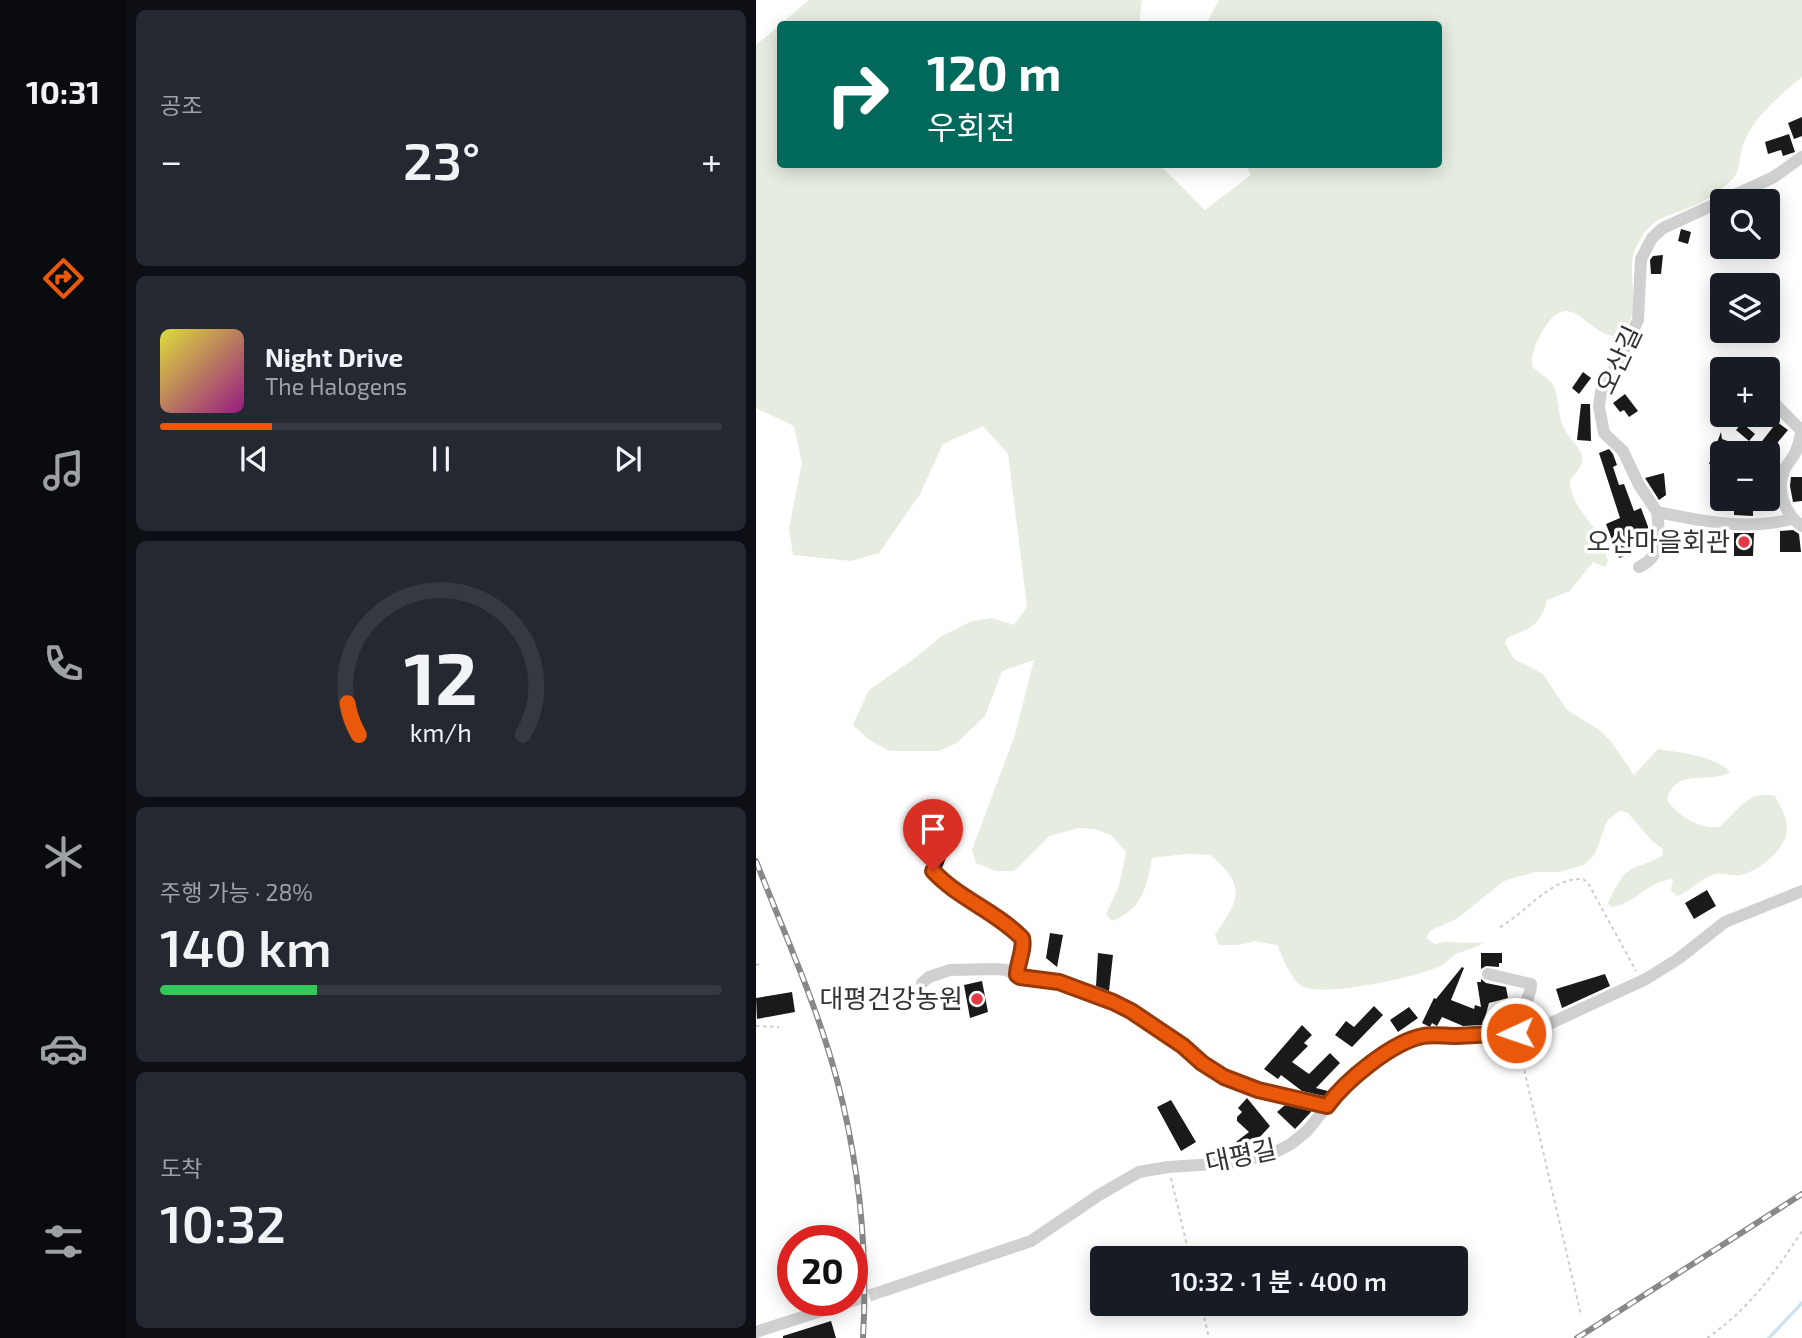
<!DOCTYPE html>
<html lang="ko">
<meta charset="utf-8">
<style>
body{margin:0;font-family:"Exo 2","Noto Sans KR",sans-serif;background:#242831;color:#f1f3f6;height:100vh;display:flex;flex-direction:column;font-size:26px;white-space:nowrap}
*{box-sizing:border-box;margin:0}
p{font-size:23px;color:#9ea1a6}
.icon{flex:none;width:38px;height:38px;fill:none;stroke:currentColor;stroke-width:2;stroke-linecap:round;stroke-linejoin:round}
.map{position:relative;flex:1;overflow:hidden}
.side{display:flex;flex-direction:column;gap:10px;padding:10px;background:#0d0f14;width:630px}
.side>*{flex:none}
.guide{position:absolute;left:21px;top:21px;width:665px;height:147px;border-radius:7px;box-shadow:0 4px 18px #0003;background:#00695c;color:#fff;overflow:hidden}
.controls{position:absolute;left:954px;top:189px;display:grid;gap:14px}
.controls a{display:grid;place-items:center;width:70px;height:70px;border-radius:7px;background:#171b24;box-shadow:0 4px 18px #0003;font-size:35px}
.speed{position:absolute;left:21px;top:1225px;display:flex;gap:14px;font-size:35px;font-weight:700;text-align:center}
.speed>*{display:grid;place-content:center;width:91px;height:91px;border-radius:50%;background:#171b24;box-shadow:0 4px 18px #0003;line-height:1}
.speed .limit{border:10px solid #d22;background:#fff;color:#111}
.pin{position:absolute;display:grid;place-items:center;width:60px;height:60px;color:#fff;margin:-72px -30px;border-radius:50% 50% 50% 0;rotate:-45deg;box-shadow:0 0 7px #0007}
.pin .icon{rotate:45deg}
.me{position:absolute;width:77px;margin:-38px;rotate:267deg;stroke-linejoin:round;filter:drop-shadow(0 0 5px #0008)}
.turn{display:flex;align-items:center;gap:24px;height:147px;padding:0 35px;font-size:32px}
.turn .icon{width:91px;height:91px;stroke-width:2.5}
.turn b{display:block;font-size:49px;line-height:60px}
.big{font-size:52px;font-weight:600;line-height:1.1}
.side .card{flex:1;display:flex;flex-direction:column;justify-content:center;gap:10px;min-width:0;padding:0 24px;border-radius:10px;background:#242831}
.side .dial{align-items:center;gap:0}
.dial svg{height:182px;overflow:visible;fill:none;stroke:#363941;stroke-width:7;stroke-linecap:round;text-anchor:middle}
.dial text{fill:#f1f3f6;stroke:none}
.song{display:flex;align-items:center;gap:21px}
.cover{width:84px;height:84px;border-radius:10px;background:linear-gradient(135deg,hsl(60 70% 55%),hsl(310 70% 35%))}
.played{height:7px;border-radius:4px;background:linear-gradient(90deg,#ea580c 20%,#363941 20%)}
.keys{display:flex;justify-content:space-around;direction:ltr}
.heat{display:flex;justify-content:space-between;align-items:center;font-size:38px;direction:ltr}
.charge{height:10px;border-radius:5px;background:linear-gradient(90deg,#34c759 28%,#363941 0)}
.trip{position:absolute;left:334px;top:1246px;width:378px;height:70px;border-radius:7px;background:#171b24;box-shadow:0 4px 18px #0003;font-weight:600;line-height:70px;text-align:center}
main{display:flex;flex:1;min-height:0}
.tab-bar{display:flex;flex-direction:column;width:126px;justify-content:space-around;align-items:center;background:#090b0e;color:#9ea1a6}
.tab-bar .icon{width:49px;height:49px}
.tab-bar .on{color:#ea580c}
.tab-bar b{font-size:32px;color:#f1f3f6}
.map>svg:first-child{display:block}
</style>
<main>
<nav class="tab-bar">
<b>10:31</b>
<svg class="icon on" aria-label="directions" viewBox="0 0 24 24"><path d="M12 3l9 9-9 9-9-9zM9 14v-3h6M13 9l2 2-2 2"/></svg>
<svg class="icon" aria-label="music" viewBox="0 0 24 24"><path d="M9 18V5l10-2v13"/><circle cx="6" cy="18" r="3"/><circle cx="16" cy="16" r="3"/></svg>
<svg class="icon" aria-label="phone" viewBox="0 0 24 24"><path d="M5 4h4l2 5-3 2q2 4 5 5l2-3 5 2v4C11 20 4 13 5 4z"/></svg>
<svg class="icon" aria-label="climate" viewBox="0 0 24 24"><path d="M12 3v18M4 7l16 10M4 17L20 7"/></svg>
<svg class="icon" aria-label="car" viewBox="0 0 24 24"><path d="M5 17H2v-5l4-1 3-4h7l3 4 3 1v5h-3M9 17h6M6 11h13"/><circle cx="7" cy="17" r="2"/><circle cx="17" cy="17" r="2"/></svg>
<svg class="icon" aria-label="filters" viewBox="0 0 24 24"><path d="M4 7h16M4 17h16"/><circle cx="9" cy="7" r="2"/><circle cx="15" cy="17" r="2"/></svg>
</nav>
<section class="side">
<div class="card"><p>공조</p>
<div class="heat"><a>−</a><b class="big">23°</b><a>+</a></div>
</div>
<div class="card">
<div class="song"><i class="cover"></i><div><b>Night Drive</b><p>The Halogens</p></div></div>
<div class="played"></div>
<div class="keys"><svg class="icon" aria-label="previous" viewBox="0 0 24 24"><path d="M18 5L8 12l10 7zM5 5v14"/></svg><svg class="icon" aria-label="pause" viewBox="0 0 24 24"><path d="M8 5v14M16 5v14"/></svg><svg class="icon" aria-label="next" viewBox="0 0 24 24"><path d="M6 5l10 7-10 7zM19 5v14"/></svg></div>
</div>
<div class="card dial"><svg viewBox="0 0 100 80">
<path d="M14 69A42 42 0 1 1 86 69"/>
<path d="M14 69A42 42 0 0 1 9 55" stroke="#ea580c"/>
<text x="50" y="56" font-size="32" font-weight="700">12</text>
<text x="50" y="72" font-size="11">km/h</text>
</svg></div>
<div class="card"><p>주행 가능 · 28%</p><b class="big">140 km</b><div class="charge"></div></div>
<div class="card"><p>도착</p><b class="big">10:32</b></div>
</section>
<div class="map">
<svg width="1046" height="1338" viewBox="0 0 1046 1338">
<rect width="100%" height="100%" fill="#fff"/>
<path fill="#e6ecdf" d="M53 0H386L383 24H24V164L404 165 449 210 495 175 490 165 682 164V24H450L463 0H1046V77C1023 96 997 117 987 145 983 157 985 170 976 180 967 188 957 196 946 202 915 218 895 212 879 250 868 277 893 322 857 336 829 331 813 287 788 329 781 340 775 352 776 366 782 373 793 378 797 385 804 398 801 415 808 428 819 450 840 453 814 480 814 502 831 517 842 534 846 542 848 553 852 561L850 566H846L837 562 814 591 791 600C784 625 776 628 752 637L749 643 758 659 787 674 811 710 842 729 854 740 878 775 902 749C924 753 958 755 974 772 952 785 920 766 911 800 922 816 943 829 963 827 981 812 992 789 1019 796 1024 805 1030 815 1031 826 1033 847 1004 871 985 875 977 877 967 872 959 874 944 878 935 891 921 896L915 890 917 879C892 880 878 906 854 907L852 903C857 894 862 880 870 873 879 865 895 863 906 856L907 849 897 842 871 812 863 811 851 821 839 854 828 865 803 872H779L748 881 702 918 674 931 670 938 679 944 688 942 727 943C719 948 710 950 702 953 695 956 691 963 684 966 662 977 567 998 546 986 534 979 527 957 521 945L499 941 481 945H463L459 935C484 899 491 886 454 855L430 854 396 858C390 888 387 909 356 921L350 914 363 886 370 852 355 835 339 829 323 828 293 836 258 871H240L220 863 216 850 259 735 278 660 246 671 229 716 201 743 183 751H134L115 741 97 725 113 690 159 658 186 636 216 621 236 618 258 625 271 607 252 454 227 426 187 444 164 494 123 553 95 561 37 555 33 528 46 463 38 426 0 408V45Z"/>
<g fill="none" stroke-linecap="round" stroke-linejoin="round">
<path stroke="#cfe2ee" stroke-width="3.5" d="M1013 1338 1046 1303"/>
</g>
<path fill="#1a1a1a" d="M1046 117V136L1038 139 1032 123Z
M1033 134 1039 152 1027 156 1025 150 1012 154 1009 142Z
M925 229 935 232 932 244 922 241Z
M907 255 905 274H895L894 260 897 256Z
M827 372 835 378 823 394 816 388Z
M869 394 882 411 873 417 868 410 864 412 857 403Z
M825 404H834L835 441 821 440Z
M1021 422 1032 430 1013 453 1003 445Z
M986 423 999 434 993 441 980 430Z
M965 432 966 439 977 443 973 453H966V469L953 464Z
M853 449 857 454 861 465 857 467 863 485 868 484 878 511 885 508 894 532 893 542 876 549 877 553 863 558 850 524 864 518 843 453Z
M908 473 910 495 903 500 889 478Z
M1035 477H1046V501L1037 502 1034 486Z
M978 499H994V502H997V516L978 515Z
M1037 530 1043 534 1045 552H1024V531Z
M978 533H998L997 556H978Z
M174 852 190 858 186 868 180 863 170 862Z
M951 890 960 906 938 919 929 903Z
M294 933 307 935 301 967 290 958Z
M342 953 357 955 353 991 340 986Z
M725 953H746V963H743V967L730 966 725 969Z
M706 967 708 968 695 1000 718 1009 719 1005 725 1007 721 982H725V979L730 983 750 987 752 998 733 1003 727 1025 707 1026 686 1017 681 1026 676 1023 674 1027 666 1023 678 998 680 999Z
M849 974 854 986 806 1008 800 989Z
M226 981 232 1012 214 1018 208 985Z
M36 992 39 1012 1 1019 0 998Z
M618 1006 627 1015 596 1047 579 1035 590 1021 598 1027Z
M653 1007 662 1018 642 1032 634 1020Z
M546 1025 556 1035 548 1043 552 1046 536 1062 553 1074 574 1053 584 1063 560 1088 572 1091 568 1096 546 1091 525 1075 522 1079 508 1069Z
M491 1098 514 1126 492 1150 486 1151 480 1142 493 1132 481 1121V1117L486 1112 482 1108Z
M415 1100 440 1142 425 1151 401 1107Z
M529 1105 555 1111V1112L539 1129 521 1112Z
M75 1321 80 1338H27V1336Z"/>
<g fill="none" stroke-linecap="round" stroke-linejoin="round">
<path stroke="#d6d6d6" stroke-width="12" stroke-dasharray="12 6" stroke-linecap="butt" d="M96 1301 127 1291"/>
<path stroke="#cdcdcd" stroke-width="2" stroke-dasharray="3.5 3.5" stroke-linecap="butt" d="M744 927C770 913 795 877 827 879L832 883 880 971
M0 965 4 964
M0 1026 23 1027
M762 1043 825 1315
M415 1178 434 1258
M445 1304 453 1338
M951 1338C992 1310 1019 1273 1046 1231"/>
<path stroke="#d0d0d0" stroke-width="12" d="M1020 405 1045 430
M1046 430C1044 436 1043 445 1040 451 1037 459 1031 463 1028 471 1020 490 1029 515 1046 526
M1036 519C991 531 945 521 901 512L883 485 867 451 848 433 843 406 845 392 857 372 882 320 885 259 896 238 907 228 1018 177 1046 157
M883 567C906 557 904 534 901 512
M177 871 196 889 242 917 266 938C269 949 261 964 261 975
M732 974 775 984C776 1002 755 1014 760 1033
M166 983 173 977 194 970 241 969 250 970 269 979 303 982 357 1002 375 1011 427 1046 457 1071 468 1077 502 1089 571 1106
M127 1291 275 1241 343 1195 383 1172 412 1167 474 1163 516 1154 535 1144 551 1131 584 1090 598 1077 646 1044 667 1036 760 1033 795 1023 890 979 922 959 969 922 1046 891
M0 1332 96 1301"/>
<defs>
<path id="rail" d="M0 861C28 933 61 1005 81 1080 103 1163 112 1252 107 1338
M821 1338 1046 1194"/>
</defs>
<use href="#rail" stroke="#888" stroke-width="6"/>
<use href="#rail" stroke="#fff" stroke-width="3.5" stroke-dasharray="10" stroke-linecap="butt"/>
</g>
<g fill="none" stroke-linecap="round" stroke-linejoin="round">
<defs>
<path id="route" d="M177 871C203 899 238 910 266 938 269 948 261 964 261 975L264 977 303 982 357 1002 375 1011 427 1046 446 1063 468 1077 502 1090 571 1106C589 1081 636 1042 667 1036 677 1034 689 1036 700 1036 720 1035 740 1034 760 1033"/>
</defs>
<use href="#route" stroke="#983908" stroke-width="18"/>
<use href="#route" stroke="#ea580c" stroke-width="12"/>
</g>
<g fill="#e63946" stroke="#fff" stroke-width="2.5">
<circle cx="988" cy="542" r="7"/>
<circle cx="221" cy="999" r="7"/>
</g>
<g text-anchor="middle" stroke-width="7" stroke-linejoin="round" paint-order="stroke">
<g font-size="26" fill="#333" stroke="#fff">
<text transform="translate(863 360) rotate(-65)" y="9">오산길</text>
<text transform="translate(485 1156) rotate(-12)" y="9">대평길</text>
</g>
<g font-size="26" fill="#333" stroke="#fff" text-anchor="end">
<text x="974" y="551">오산마을회관</text>
<text x="207" y="1008">대평건강농원</text>
</g>
</g>
</svg>
<div class="controls">
<a><svg class="icon" aria-label="search" viewBox="0 0 24 24"><circle cx="10" cy="10" r="6"/><path d="M15 15l6 6"/></svg></a>
<a><svg class="icon" aria-label="layers" viewBox="0 0 24 24"><path d="M12 4l9 5-9 5-9-5zM3 14l9 5 9-5"/></svg></a>
<a>+</a>
<a>−</a>
</div>
<div class="speed"><div class="limit">20</div></div>
<div class="pin" style="left:177px;top:871px;background:#d93025"><svg class="icon" aria-label="arrive" viewBox="0 0 24 24"><path d="M6 21V4h12l-3 4 3 4H6"/></svg></div>
<svg class="me" style="left:760px;top:1033px" viewBox="-20 -20 40 40"><circle r="17" fill="#ea580c" stroke="#fff" stroke-width="3"/><path d="M0-11L8 9 0 5-8 9z" fill="#fff"/></svg>
<div class="trip">10:32 · 1 분 · 400 m</div>
<div class="guide">
<div class="turn"><svg class="icon" aria-label="right" viewBox="0 0 24 24"><path d="M7 20v-9h11M14 6l5 5-5 5"/></svg><div><b>120 m</b>우회전</div></div>
</div>
</div>
</main>
